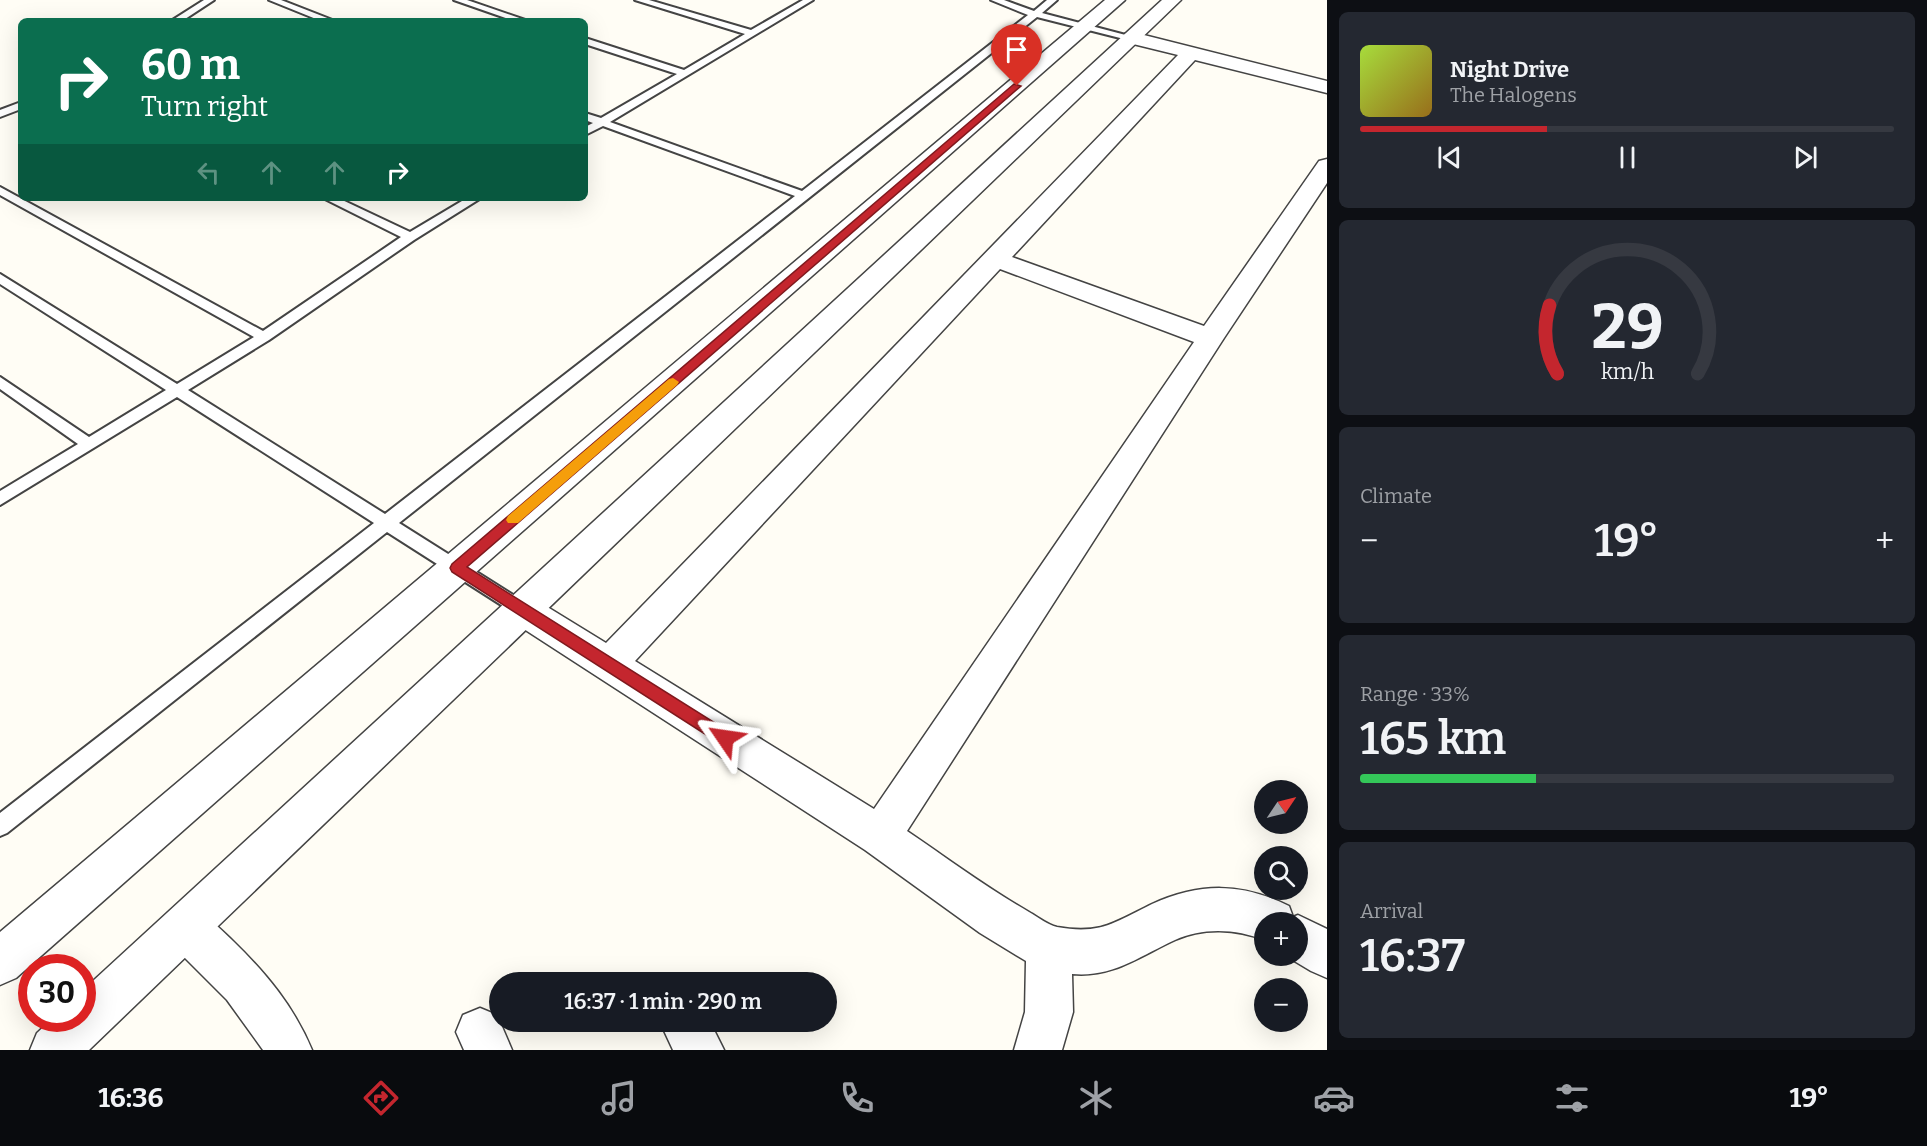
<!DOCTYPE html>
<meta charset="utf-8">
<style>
body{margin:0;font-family:Bitter,serif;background:#242831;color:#f1f3f6;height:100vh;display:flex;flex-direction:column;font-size:22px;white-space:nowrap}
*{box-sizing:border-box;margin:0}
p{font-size:20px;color:#9ea1a6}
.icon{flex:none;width:33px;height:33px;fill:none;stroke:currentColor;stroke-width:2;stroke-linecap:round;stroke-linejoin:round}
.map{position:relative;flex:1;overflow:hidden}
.panel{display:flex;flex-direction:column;gap:12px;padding:12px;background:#0d0f14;width:600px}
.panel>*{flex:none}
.banner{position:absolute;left:18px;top:18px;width:570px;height:183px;border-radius:9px;box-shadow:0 6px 24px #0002;background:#0b6e4f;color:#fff;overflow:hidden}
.needle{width:39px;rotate:55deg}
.controls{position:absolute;left:1254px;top:780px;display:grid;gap:12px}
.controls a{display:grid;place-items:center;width:54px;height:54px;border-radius:50%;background:#171b24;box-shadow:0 6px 24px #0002;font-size:30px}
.speed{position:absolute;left:18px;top:954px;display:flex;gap:12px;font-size:30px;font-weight:700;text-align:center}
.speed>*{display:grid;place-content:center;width:78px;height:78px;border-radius:50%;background:#171b24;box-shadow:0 6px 24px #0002;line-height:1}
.speed .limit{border:9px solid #d22;background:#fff;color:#111}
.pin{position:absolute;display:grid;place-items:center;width:51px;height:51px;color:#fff;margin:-62px -26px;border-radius:50% 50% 50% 0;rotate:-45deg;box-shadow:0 0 6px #0007}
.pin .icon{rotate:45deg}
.me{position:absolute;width:66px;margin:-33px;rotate:302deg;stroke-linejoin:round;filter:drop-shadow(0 0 4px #0008)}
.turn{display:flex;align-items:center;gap:21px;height:126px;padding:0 24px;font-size:27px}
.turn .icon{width:78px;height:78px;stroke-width:2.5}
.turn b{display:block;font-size:42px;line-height:51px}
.lanes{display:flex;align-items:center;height:57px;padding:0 24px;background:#0003;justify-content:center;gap:30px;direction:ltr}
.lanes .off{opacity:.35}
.big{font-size:45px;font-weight:600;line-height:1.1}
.panel .tile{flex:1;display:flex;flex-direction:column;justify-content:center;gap:9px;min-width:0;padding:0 21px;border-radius:9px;background:#242831}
.panel .dial{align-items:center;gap:0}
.dial svg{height:156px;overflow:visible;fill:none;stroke:#363941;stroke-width:7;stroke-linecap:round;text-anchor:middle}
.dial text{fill:#f1f3f6;stroke:none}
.song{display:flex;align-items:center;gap:18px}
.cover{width:72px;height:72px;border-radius:9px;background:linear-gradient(135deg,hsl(80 70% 55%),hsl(40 70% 35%))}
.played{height:6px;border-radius:3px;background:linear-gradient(90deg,#c4262e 35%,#363941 35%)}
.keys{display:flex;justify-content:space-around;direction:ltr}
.heat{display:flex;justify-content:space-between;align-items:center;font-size:33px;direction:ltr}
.charge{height:9px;border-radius:4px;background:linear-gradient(90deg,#34c759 33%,#363941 0)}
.trip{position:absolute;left:489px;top:972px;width:348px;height:60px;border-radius:30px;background:#171b24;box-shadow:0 6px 24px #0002;font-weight:600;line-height:60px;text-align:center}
.dock{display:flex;height:96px;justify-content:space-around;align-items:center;background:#090b0e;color:#9ea1a6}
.dock .icon{width:42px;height:42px}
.dock .active{color:#c4262e}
.dock b{font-size:27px;color:#f1f3f6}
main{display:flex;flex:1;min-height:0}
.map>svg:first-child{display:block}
</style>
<main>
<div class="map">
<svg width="1327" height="1050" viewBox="0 0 1327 1050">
<rect width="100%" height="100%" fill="#fffdf5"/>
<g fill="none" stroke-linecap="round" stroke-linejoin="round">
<defs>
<path id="service" d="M204 0H214L182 21H171Z
M269 0H281L335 21H321Z
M454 0H467L528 21H514Z
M635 0H649L751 30 803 0H813L610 122 802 191 1028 15 991 0H1004L1034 11 1047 0H1057L1042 13 1137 38 1132 41 1037 17 399 523 529 605 532 610 529 615 523 617 517 615 387 532 7 833 0 836V813L374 523 177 397 0 505V491L78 444 0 389V377L89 437 166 390 0 284V274L177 384 254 337 0 195V187L263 331 401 237 323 198H338L410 232 467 198H481L414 240 269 340 188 390 385 514 795 196 603 126 585 135V127L593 123 585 120V113L601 118 677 74 585 44V38L684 70 745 34Z
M21 102V109L0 117V110Z"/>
<path id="minor" d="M1132 32 1327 81V93L1195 60 1012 257 1204 326 1319 161 1327 159V183L1224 338 907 831C947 858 987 888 1029 912 1038 917 1048 925 1057 927 1101 935 1115 922 1152 904 1201 882 1242 883 1289 906L1293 917 1298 915 1327 929V978L1311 971 1286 956H1298V922H1264V940C1237 929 1203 927 1175 940 1140 956 1112 978 1072 974L1073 1012 1062 1050H1014L1025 1012 1026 961 980 933 865 850 510 620 505 610 510 600 523 596 536 600 606 643 1178 55 1125 42 1123 38 1125 34ZM1000 269 1194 342 874 809 635 661Z
M186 905C205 913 218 927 233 941 267 974 294 1007 312 1050H263L227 1000 170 943 164 927 170 911Z
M480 1008 497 1015 512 1050H464L456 1032 463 1015Z
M660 1022H710L724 1050H673Z"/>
<path id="tertiary" d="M1105 0H1125L16 978 0 985V932Z
M1162 0H1181L89 1050H30L37 1033 53 1018H82V991Z"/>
</defs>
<use href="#service" stroke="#444" stroke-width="4"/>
<use href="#minor" stroke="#444" stroke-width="3"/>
<use href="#tertiary" stroke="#444" stroke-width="3"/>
<use href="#service" fill="#fff" fill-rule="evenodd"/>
<use href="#minor" fill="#fff" fill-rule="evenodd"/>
<use href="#tertiary" fill="#fff" fill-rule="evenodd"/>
</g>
<path fill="#c4262e" stroke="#7f191e" stroke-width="1.5" d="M1014 84 1021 86 467 567 731 733 733 738 731 743 725 745 719 743 452 572 450 568 452 564Z"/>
<path fill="#f59e0b" d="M673 378 679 382 677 385 518 523H508L506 520 508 516 669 379Z"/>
</svg>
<div class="controls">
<a><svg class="needle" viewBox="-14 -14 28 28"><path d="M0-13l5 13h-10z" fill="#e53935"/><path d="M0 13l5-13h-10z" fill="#9ea1a6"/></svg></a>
<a><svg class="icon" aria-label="search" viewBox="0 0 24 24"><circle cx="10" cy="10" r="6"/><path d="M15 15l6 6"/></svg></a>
<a>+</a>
<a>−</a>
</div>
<div class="speed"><div class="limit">30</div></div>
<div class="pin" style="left:1017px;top:86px;background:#d93025"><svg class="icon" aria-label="arrive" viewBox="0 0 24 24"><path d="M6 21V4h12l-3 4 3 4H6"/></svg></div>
<svg class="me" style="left:725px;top:738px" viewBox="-20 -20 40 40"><path d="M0-17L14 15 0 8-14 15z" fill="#c4262e" stroke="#fff" stroke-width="4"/></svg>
<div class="trip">16:37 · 1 min · 290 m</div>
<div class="banner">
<div class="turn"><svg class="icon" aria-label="right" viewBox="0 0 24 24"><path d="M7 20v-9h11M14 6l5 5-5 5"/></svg><div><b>60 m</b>Turn right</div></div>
<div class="lanes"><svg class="icon off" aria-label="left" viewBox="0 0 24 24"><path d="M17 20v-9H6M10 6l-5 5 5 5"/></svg><svg class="icon off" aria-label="ahead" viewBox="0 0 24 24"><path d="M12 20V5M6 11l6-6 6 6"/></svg><svg class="icon off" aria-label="ahead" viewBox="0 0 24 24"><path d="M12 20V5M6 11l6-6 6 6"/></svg><svg class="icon" aria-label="right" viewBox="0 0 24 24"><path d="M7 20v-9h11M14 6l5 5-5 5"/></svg></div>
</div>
</div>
<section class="panel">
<div class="tile">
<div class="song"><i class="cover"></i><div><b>Night Drive</b><p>The Halogens</p></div></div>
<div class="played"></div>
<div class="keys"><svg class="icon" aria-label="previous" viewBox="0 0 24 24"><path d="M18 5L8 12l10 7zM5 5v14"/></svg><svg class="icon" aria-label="pause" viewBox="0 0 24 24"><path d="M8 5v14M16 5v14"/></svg><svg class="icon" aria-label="next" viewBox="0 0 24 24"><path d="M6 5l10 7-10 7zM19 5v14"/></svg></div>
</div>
<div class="tile dial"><svg viewBox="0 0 100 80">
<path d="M14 69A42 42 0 1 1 86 69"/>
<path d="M14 69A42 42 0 0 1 10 34" stroke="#c4262e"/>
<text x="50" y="56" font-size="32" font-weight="700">29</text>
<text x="50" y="72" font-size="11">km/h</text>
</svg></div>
<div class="tile"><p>Climate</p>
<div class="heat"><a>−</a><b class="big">19°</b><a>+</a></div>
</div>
<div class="tile"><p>Range · 33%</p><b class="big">165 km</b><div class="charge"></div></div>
<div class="tile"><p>Arrival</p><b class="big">16:37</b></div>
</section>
</main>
<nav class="dock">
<b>16:36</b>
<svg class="icon active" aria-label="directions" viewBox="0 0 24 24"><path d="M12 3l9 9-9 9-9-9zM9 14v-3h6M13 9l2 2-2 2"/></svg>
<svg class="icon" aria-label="music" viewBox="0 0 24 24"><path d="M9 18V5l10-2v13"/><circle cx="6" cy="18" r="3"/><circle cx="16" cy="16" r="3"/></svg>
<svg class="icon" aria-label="phone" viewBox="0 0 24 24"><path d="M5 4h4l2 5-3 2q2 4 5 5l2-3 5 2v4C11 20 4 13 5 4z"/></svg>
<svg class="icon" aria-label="climate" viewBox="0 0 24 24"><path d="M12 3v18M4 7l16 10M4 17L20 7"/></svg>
<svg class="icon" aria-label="car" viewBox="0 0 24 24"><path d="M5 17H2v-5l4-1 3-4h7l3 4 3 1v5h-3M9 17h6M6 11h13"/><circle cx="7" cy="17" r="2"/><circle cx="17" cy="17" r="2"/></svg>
<svg class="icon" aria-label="filters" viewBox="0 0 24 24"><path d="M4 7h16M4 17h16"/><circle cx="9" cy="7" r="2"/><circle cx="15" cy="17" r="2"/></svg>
<b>19°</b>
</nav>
